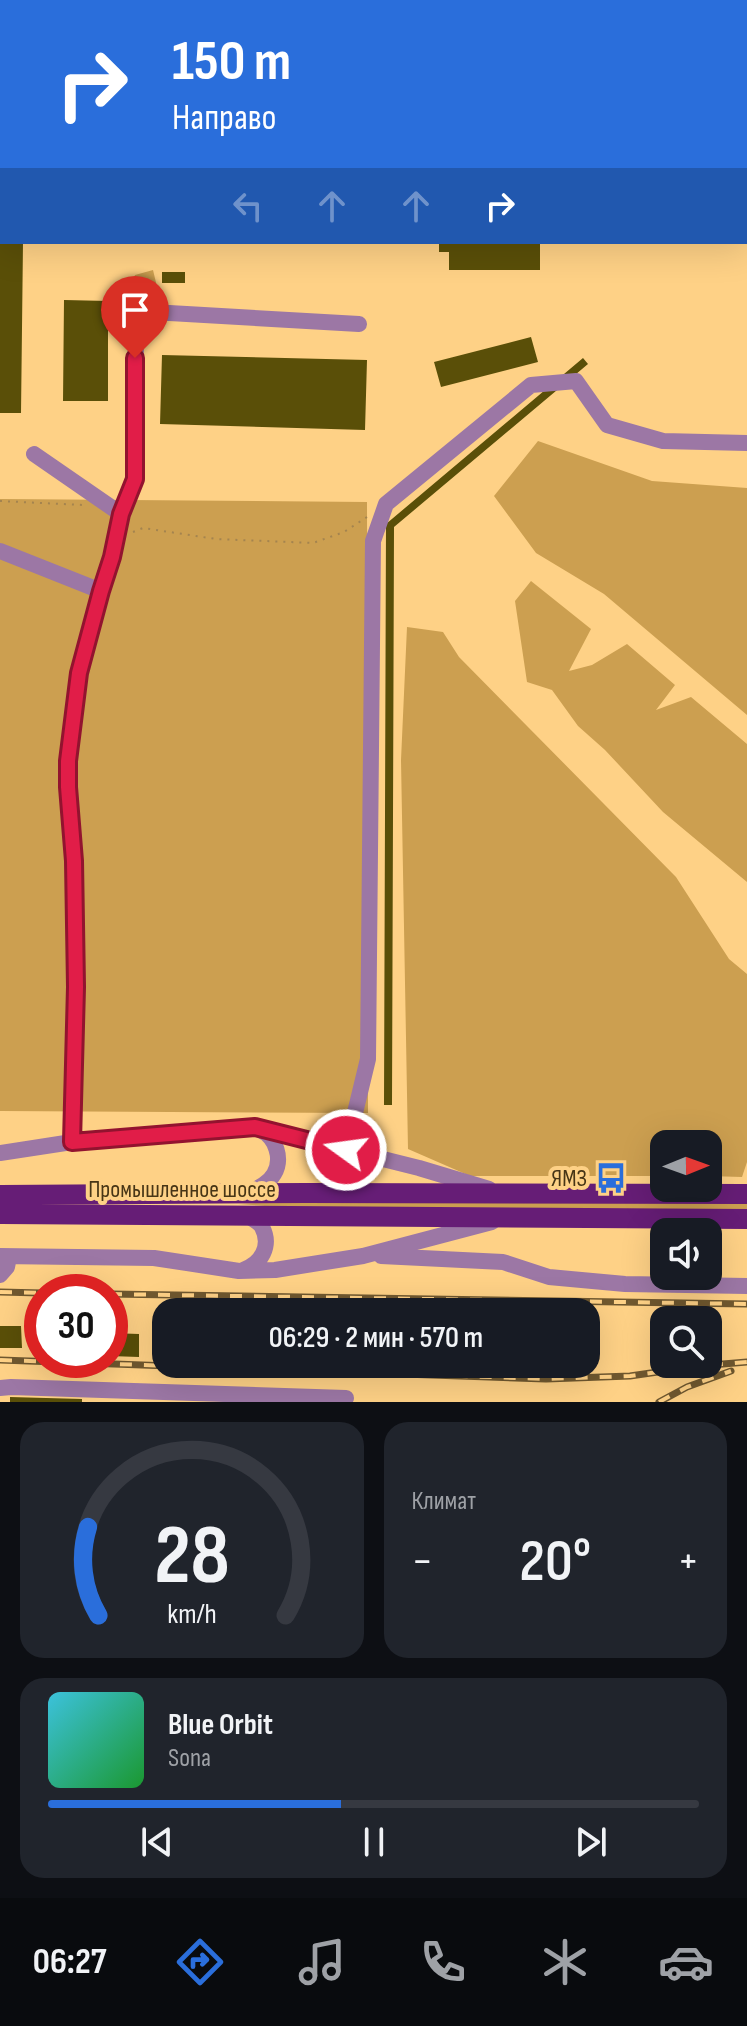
<!DOCTYPE html>
<html lang="ru">
<meta charset="utf-8">
<style>
body{margin:0;font-family:"Sofia Sans Condensed",sans-serif;background:#20242c;color:#f1f3f6;height:100vh;display:flex;flex-direction:column;font-size:30px;white-space:nowrap}
*{box-sizing:border-box;margin:0}
p{font-size:26px;color:#9ea1a6}
.icon{flex:none;width:44px;height:44px;fill:none;stroke:currentColor;stroke-width:2;stroke-linecap:round;stroke-linejoin:round}
.map{position:relative;height:1402px;overflow:hidden}
.panel{display:flex;flex-direction:column;gap:20px;padding:20px;background:#0d0f14;flex:1}
.panel>*{flex:none}
.guide{position:absolute;left:0px;top:0px;width:748px;height:244px;box-shadow:0 8px 32px #0002;background:#2a6edb;color:#fff;overflow:hidden}
.needle{width:52px;rotate:89deg}
.tools{position:absolute;left:650px;top:1130px;display:grid;gap:16px}
.tools a{display:grid;place-items:center;width:72px;height:72px;border-radius:16px;background:#171b24;box-shadow:0 8px 32px #0002;font-size:40px}
.speed{position:absolute;left:24px;top:1274px;display:flex;gap:16px;font-size:40px;font-weight:700;text-align:center}
.speed>*{display:grid;place-content:center;width:104px;height:104px;border-radius:50%;background:#171b24;box-shadow:0 8px 32px #0002;line-height:1}
.speed .limit{border:12px solid #d22;background:#fff;color:#111}
.pin{position:absolute;display:grid;place-items:center;width:68px;height:68px;color:#fff;margin:-82px -34px;border-radius:50% 50% 50% 0;rotate:-45deg;box-shadow:0 0 8px #0007}
.pin .icon{rotate:45deg}
.me{position:absolute;width:88px;margin:-44px;rotate:284deg;stroke-linejoin:round;filter:drop-shadow(0 0 6px #0008)}
.turn{display:flex;align-items:center;gap:28px;height:168px;padding:0 40px;font-size:36px}
.turn .icon{width:104px;height:104px;stroke-width:2.5}
.turn b{display:block;font-size:56px;line-height:68px}
.lanes{display:flex;align-items:center;height:76px;padding:0 40px;background:#0003;justify-content:center;gap:40px;direction:ltr}
.lanes .off{opacity:.35}
.big{font-size:60px;font-weight:600;line-height:1.1}
.panel .card{flex:1;display:flex;flex-direction:column;justify-content:center;gap:12px;min-width:0;padding:0 28px;border-radius:24px;background:#20242c}
.panel .dial{align-items:center;gap:0}
.dial svg{height:208px;overflow:visible;fill:none;stroke:#363941;stroke-width:7;stroke-linecap:round;text-anchor:middle}
.dial text{fill:#f1f3f6;stroke:none}
.song{display:flex;align-items:center;gap:24px}
.cover{width:96px;height:96px;border-radius:12px;background:linear-gradient(135deg,hsl(190 70% 55%),hsl(130 70% 35%))}
.played{height:8px;border-radius:4px;background:linear-gradient(90deg,#2a6edb 45%,#363941 45%)}
.keys{display:flex;justify-content:space-around;direction:ltr}
.heat{display:flex;justify-content:space-between;align-items:center;font-size:44px;direction:ltr}
.panel .tiles{flex:1;display:grid;gap:20px;grid-template-columns:1fr 1fr}
.card:last-child{grid-column:span 2}
.trip{position:absolute;left:152px;top:1298px;width:448px;height:80px;border-radius:24px;background:#171b24;box-shadow:0 8px 32px #0002;font-weight:600;line-height:80px;text-align:center}
.menu{display:flex;height:128px;justify-content:space-around;align-items:center;background:#090b0e;color:#9ea1a6}
.menu .icon{width:56px;height:56px}
.menu .selected{color:#2a6edb}
.menu b{font-size:36px;color:#f1f3f6}
.map>svg:first-child{display:block}
</style>
<div class="map">
<svg width="747" height="1402" viewBox="0 0 747 1402">
<rect width="100%" height="100%" fill="#fed186"/>
<path fill="#cc9f50" d="M153 270 159 295 134 312 126 299 135 275Z
M538 441 652 481 747 488V715L604 594 536 553 494 496Z
M0 499 367 502 368 1113 0 1111Z
M531 581 591 629 569 671 592 665 627 644 675 685 656 710 691 697 747 744V882L663 812 605 750 578 726 552 690 527 682 515 601Z
M407 627 443 632 459 657 676 877 729 959 747 974V1162L742 1177 708 1176V1144H664V1176H470L408 1149 401 760Z
M309 1200 747 1203V1212L309 1209 238 1204Z"/>
<path fill="#5a4f08" d="M0 242H23L21 413H0Z
M439 242H540V270H449V252H439Z
M162 272H185V283H162Z
M64 300 108 301V401H63Z
M531 337 538 362 441 387 434 362Z
M162 355 367 360 365 430 160 424Z
M583 358 588 364 394 527 392 1105H384L386 524Z
M0 1326H21L22 1348H0Z
M110 1333 139 1334V1357L110 1356Z
M10 1397 82 1399V1402H10Z"/>
<g fill="none" stroke-linecap="round" stroke-linejoin="round">
<path stroke="#a4844f" stroke-width="2" stroke-dasharray="2 6" stroke-linecap="butt" d="M0 501 83 505
M133 532 143 528 216 539 313 543 344 532 367 517"/>
<path stroke="#9c77a5" stroke-width="16" d="M746 185H747
M34 454 121 514C109 585 79 650 72 722 70 744 67 766 69 789 70 813 74 837 74 862 77 955 74 1049 72 1142
M121 514 135 479 136 328 152 312 359 324
M0 551 101 591
M346 1150 368 1059 373 541 386 504 531 385 576 381 607 425 663 441 747 443
M0 1153 72 1142 255 1127 419 1168 489 1189
M248 1193C258 1188 268 1184 274 1174 283 1159 276 1137 260 1130
M0 1256 154 1258 239 1271 275 1270 363 1256 492 1222
M381 1256 503 1262 549 1277 625 1284 747 1286
M243 1270C261 1264 272 1246 262 1227 259 1222 252 1219 247 1215
M0 1275 7 1267 9 1257
M0 1388 11 1387 346 1398"/>
<path stroke="#661d76" stroke-width="20" d="M0 1195 306 1193 747 1194
M0 1214 747 1219"/>
<defs>
<path id="rail" d="M0 7H2
M746 155H747
M0 1292 42 1293
M110 1294 747 1304
M0 1360 546 1379 630 1376 699 1366
M687 1367 747 1362
M659 1402 687 1387 731 1371"/>
</defs>
<use href="#rail" stroke="#70582f" stroke-width="7"/>
<use href="#rail" stroke="#fed186" stroke-width="4" stroke-dasharray="12" stroke-linecap="butt"/>
</g>
<g fill="none" stroke-linecap="round" stroke-linejoin="round">
<defs>
<path id="route" d="M135 358V479L121 514 112 557 101 591 79 673 68 761V787L74 861 76 987 72 1142 255 1127 346 1150"/>
</defs>
<use href="#route" stroke="#92132f" stroke-width="20"/>
<use href="#route" stroke="#e11d48" stroke-width="14"/>
</g>
<defs>
<symbol id="bus-bare" viewBox="-9 -9 18 18"><path d="M-5-6H5V4H4V6H2V4H-2V6H-4V4H-5ZM-3.5-4V0h7V-4ZM-3.5 1.2v1.5H-2V1.2ZM2 1.2v1.5H3.5V1.2Z" fill="#2a6edb" stroke="#fed186" stroke-width="2.5" paint-order="stroke"/></symbol>
</defs>
<g fill-rule="evenodd">
<use href="#bus-bare" x="589" y="1156" width="44" height="44"/>
</g>
<g text-anchor="middle" stroke-width="8" stroke-linejoin="round" paint-order="stroke">
<g font-size="24" fill="#473516" stroke="#fed186" text-anchor="end">
<text x="587" y="1186">ЯМЗ</text>
</g>
<g font-size="24" fill="#473516" stroke="#fed186">
<text x="182" y="1197">Промышленное шоссе</text>
</g>
</g>
</svg>
<div class="tools">
<a><svg class="needle" viewBox="-14 -14 28 28"><path d="M0-13l5 13h-10z" fill="#e53935"/><path d="M0 13l5-13h-10z" fill="#9ea1a6"/></svg></a>
<a><svg class="icon" aria-label="sound" viewBox="0 0 24 24"><path d="M4 9h4l5-4v14l-5-4H4zM17 9q2 3 0 6"/></svg></a>
<a><svg class="icon" aria-label="search" viewBox="0 0 24 24"><circle cx="10" cy="10" r="6"/><path d="M15 15l6 6"/></svg></a>
</div>
<div class="speed"><div class="limit">30</div></div>
<div class="pin" style="left:135px;top:358px;background:#d93025"><svg class="icon" aria-label="arrive" viewBox="0 0 24 24"><path d="M6 21V4h12l-3 4 3 4H6"/></svg></div>
<svg class="me" style="left:346px;top:1150px" viewBox="-20 -20 40 40"><circle r="17" fill="#e11d48" stroke="#fff" stroke-width="3"/><path d="M0-11L8 9 0 5-8 9z" fill="#fff"/></svg>
<div class="trip">06:29 · 2 мин · 570 m</div>
<div class="guide">
<div class="turn"><svg class="icon" aria-label="right" viewBox="0 0 24 24"><path d="M7 20v-9h11M14 6l5 5-5 5"/></svg><div><b>150 m</b>Направо</div></div>
<div class="lanes"><svg class="icon off" aria-label="left" viewBox="0 0 24 24"><path d="M17 20v-9H6M10 6l-5 5 5 5"/></svg><svg class="icon off" aria-label="ahead" viewBox="0 0 24 24"><path d="M12 20V5M6 11l6-6 6 6"/></svg><svg class="icon off" aria-label="ahead" viewBox="0 0 24 24"><path d="M12 20V5M6 11l6-6 6 6"/></svg><svg class="icon" aria-label="right" viewBox="0 0 24 24"><path d="M7 20v-9h11M14 6l5 5-5 5"/></svg></div>
</div>
</div>
<section class="panel">
<div class="tiles">
<div class="card dial"><svg viewBox="0 0 100 80">
<path d="M14 69A42 42 0 1 1 86 69"/>
<path d="M14 69A42 42 0 0 1 10 35" stroke="#2a6edb"/>
<text x="50" y="56" font-size="32" font-weight="700">28</text>
<text x="50" y="72" font-size="11">km/h</text>
</svg></div>
<div class="card"><p>Климат</p>
<div class="heat"><a>−</a><b class="big">20°</b><a>+</a></div>
</div>
<div class="card">
<div class="song"><i class="cover"></i><div><b>Blue Orbit</b><p>Sona</p></div></div>
<div class="played"></div>
<div class="keys"><svg class="icon" aria-label="previous" viewBox="0 0 24 24"><path d="M18 5L8 12l10 7zM5 5v14"/></svg><svg class="icon" aria-label="pause" viewBox="0 0 24 24"><path d="M8 5v14M16 5v14"/></svg><svg class="icon" aria-label="next" viewBox="0 0 24 24"><path d="M6 5l10 7-10 7zM19 5v14"/></svg></div>
</div>
</div>
</section>
<nav class="menu">
<b>06:27</b>
<svg class="icon selected" aria-label="directions" viewBox="0 0 24 24"><path d="M12 3l9 9-9 9-9-9zM9 14v-3h6M13 9l2 2-2 2"/></svg>
<svg class="icon" aria-label="music" viewBox="0 0 24 24"><path d="M9 18V5l10-2v13"/><circle cx="6" cy="18" r="3"/><circle cx="16" cy="16" r="3"/></svg>
<svg class="icon" aria-label="phone" viewBox="0 0 24 24"><path d="M5 4h4l2 5-3 2q2 4 5 5l2-3 5 2v4C11 20 4 13 5 4z"/></svg>
<svg class="icon" aria-label="climate" viewBox="0 0 24 24"><path d="M12 3v18M4 7l16 10M4 17L20 7"/></svg>
<svg class="icon" aria-label="car" viewBox="0 0 24 24"><path d="M5 17H2v-5l4-1 3-4h7l3 4 3 1v5h-3M9 17h6M6 11h13"/><circle cx="7" cy="17" r="2"/><circle cx="17" cy="17" r="2"/></svg>
</nav>
